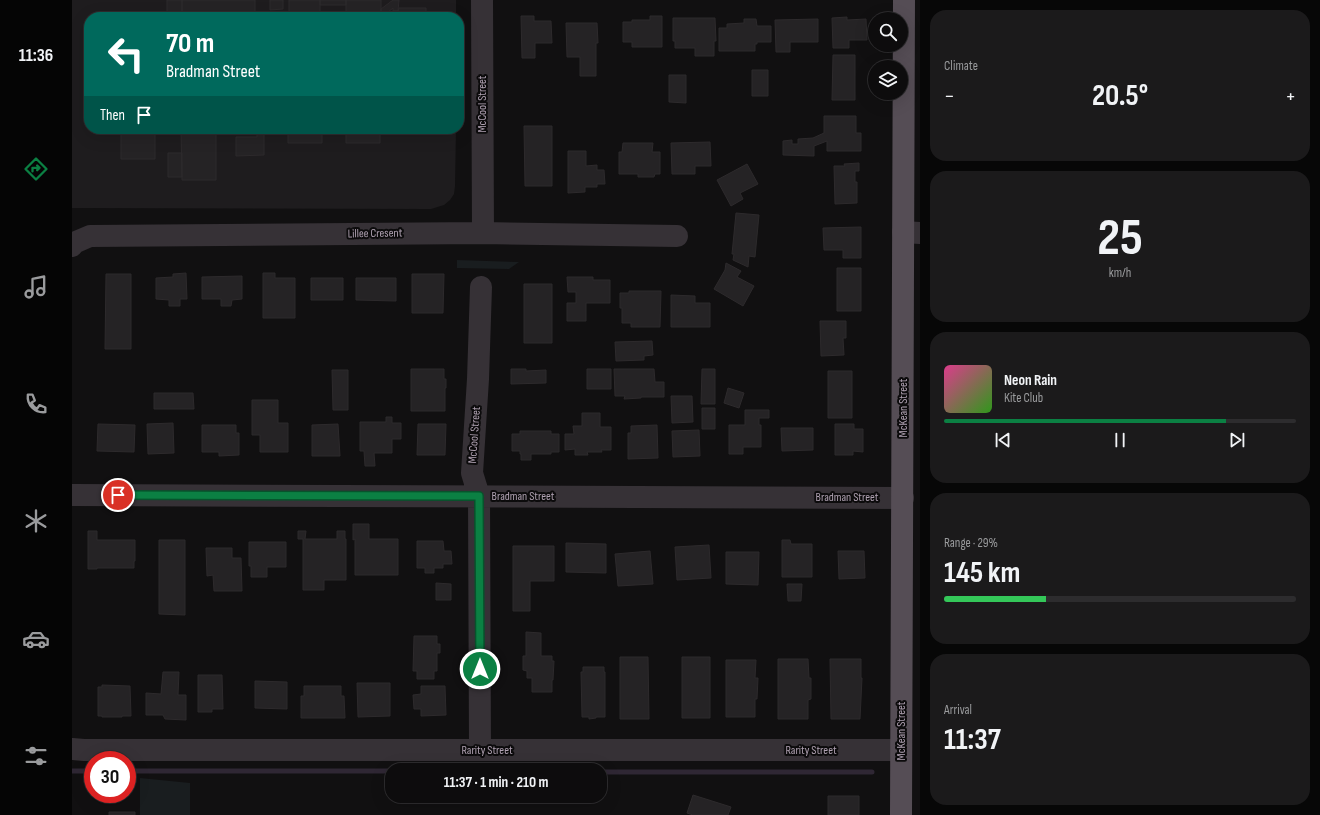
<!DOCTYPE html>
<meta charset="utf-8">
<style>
body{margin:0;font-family:"Sofia Sans Condensed",sans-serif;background:#1b1a1b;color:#f1f3f6;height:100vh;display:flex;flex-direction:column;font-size:15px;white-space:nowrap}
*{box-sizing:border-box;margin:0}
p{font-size:13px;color:#9a9b9d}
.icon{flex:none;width:22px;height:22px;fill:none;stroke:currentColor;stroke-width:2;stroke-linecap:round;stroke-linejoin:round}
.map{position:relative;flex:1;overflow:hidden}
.sheet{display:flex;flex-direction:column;gap:10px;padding:10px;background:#070707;width:400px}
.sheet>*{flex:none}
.banner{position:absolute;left:12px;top:12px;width:380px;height:122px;border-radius:16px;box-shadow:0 4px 16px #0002,0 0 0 1px #2d2c2e;background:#00695c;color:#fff;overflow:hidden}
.fabs{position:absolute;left:796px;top:12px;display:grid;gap:8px}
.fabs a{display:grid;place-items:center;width:40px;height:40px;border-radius:50%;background:#0d0c0d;box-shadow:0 4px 16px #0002,0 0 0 1px #2d2c2e;font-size:20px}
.speed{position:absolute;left:12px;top:751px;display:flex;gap:8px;font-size:20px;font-weight:700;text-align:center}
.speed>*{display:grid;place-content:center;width:52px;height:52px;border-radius:50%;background:#0d0c0d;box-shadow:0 4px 16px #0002,0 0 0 1px #2d2c2e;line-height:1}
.speed .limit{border:6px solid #d22;background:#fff;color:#111}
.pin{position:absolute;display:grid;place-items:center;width:34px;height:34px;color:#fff;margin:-17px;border:2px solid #fff;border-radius:50%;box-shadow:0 1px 4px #0007}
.me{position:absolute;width:44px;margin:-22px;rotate:0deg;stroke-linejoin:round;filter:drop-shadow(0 0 3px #0008)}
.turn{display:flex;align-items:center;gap:14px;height:84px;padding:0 16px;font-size:18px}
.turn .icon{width:52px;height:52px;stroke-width:2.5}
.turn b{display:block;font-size:28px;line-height:34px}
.then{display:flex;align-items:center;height:38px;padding:0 16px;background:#0003;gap:8px;font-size:15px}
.big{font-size:30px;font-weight:700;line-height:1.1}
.sheet .card{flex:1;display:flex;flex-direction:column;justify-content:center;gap:6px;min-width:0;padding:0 14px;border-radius:16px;background:#1b1a1b}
.sheet .dial{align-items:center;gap:0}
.dial b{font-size:52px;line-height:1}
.song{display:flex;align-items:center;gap:12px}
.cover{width:48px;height:48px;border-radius:6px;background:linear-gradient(135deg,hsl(330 70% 55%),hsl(110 70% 35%))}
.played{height:4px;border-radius:2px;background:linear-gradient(90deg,#0b8043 80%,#2d2c2e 80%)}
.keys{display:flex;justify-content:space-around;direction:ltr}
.heat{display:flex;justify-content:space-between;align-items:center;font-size:22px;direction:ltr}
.charge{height:6px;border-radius:3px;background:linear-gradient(90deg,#34c759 29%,#2d2c2e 0)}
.trip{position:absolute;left:313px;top:763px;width:222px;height:40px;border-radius:16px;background:#0d0c0d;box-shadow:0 4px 16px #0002,0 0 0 1px #2d2c2e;font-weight:700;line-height:40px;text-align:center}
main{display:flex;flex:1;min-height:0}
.menu{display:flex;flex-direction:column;width:72px;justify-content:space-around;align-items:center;background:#050505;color:#9a9b9d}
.menu .icon{width:28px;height:28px}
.menu .active{color:#0b8043}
.menu b{font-size:18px;color:#f1f3f6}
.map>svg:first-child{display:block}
</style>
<main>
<nav class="menu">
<b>11:36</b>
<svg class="icon active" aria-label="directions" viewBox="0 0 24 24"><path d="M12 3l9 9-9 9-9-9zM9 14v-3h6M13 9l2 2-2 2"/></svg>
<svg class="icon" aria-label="music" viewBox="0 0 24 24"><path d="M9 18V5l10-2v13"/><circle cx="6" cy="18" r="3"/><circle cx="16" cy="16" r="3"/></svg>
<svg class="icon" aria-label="phone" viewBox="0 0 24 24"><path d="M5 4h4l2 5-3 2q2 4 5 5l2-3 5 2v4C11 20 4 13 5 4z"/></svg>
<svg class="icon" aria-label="climate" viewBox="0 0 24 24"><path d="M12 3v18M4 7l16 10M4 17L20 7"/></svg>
<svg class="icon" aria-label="car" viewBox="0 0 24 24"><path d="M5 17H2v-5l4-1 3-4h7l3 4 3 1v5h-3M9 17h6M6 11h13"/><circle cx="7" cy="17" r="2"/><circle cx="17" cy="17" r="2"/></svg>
<svg class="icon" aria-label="filters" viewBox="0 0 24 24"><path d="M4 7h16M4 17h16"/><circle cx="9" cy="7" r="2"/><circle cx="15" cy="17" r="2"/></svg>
</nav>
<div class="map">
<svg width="848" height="815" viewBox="0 0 848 815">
<rect width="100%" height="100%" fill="#111011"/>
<path fill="#1e1c1e" d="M0 0H384V17H17V129H384L383 186 382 194 378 200 372 205 359 209 0 208Z"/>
<path fill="#191d1f" d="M385 260 447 262 437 269 385 268Z
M68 778 118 783V815H68Z"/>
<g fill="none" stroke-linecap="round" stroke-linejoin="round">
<path stroke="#2f2734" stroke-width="5" d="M0 771H21
M55 771H320
M528 772H800"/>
</g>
<path fill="#252325" stroke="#2d2a2c" d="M95 0H110V14H95Z
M110 0H183V17H110Z
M198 0H211V9L198 10Z
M217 0H248V17H217Z
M248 0H274V5H248Z
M274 0H309V13H274Z
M321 0H327L326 11H321V8L310 17H274V13H309V9Z
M327 8H354V14H360V17H322L321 11H326Z
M183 13H217V17H183Z
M449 16H462V21H479L480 43H463V58H450Z
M578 16H590V47H560V42H551V22H560V20H578Z
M775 17V20L794 19 795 40H777V48H761L760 18Z
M601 18H643L644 41H642V56H623V48H603V41H601Z
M672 19H684L685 26H699V42H685V44H683V51H647V28H655V24L672 23Z
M746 19V42H718V52H704L703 20Z
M494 23H525L526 43H524V76H508V57H495Z
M761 55H783V100H760Z
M680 70H696V96H680Z
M597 75H614V103L597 102Z
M752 116H784V133H789V151H755V141L742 146V156L711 155V141L720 140V144H726V139L741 138 752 133Z
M452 126H480V186H453Z
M49 129H83V159H49Z
M109 129H144V180H110Z
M185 129H192V155L164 156V137H185Z
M216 129H250V143H216Z
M274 129H308V143H274Z
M638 142 639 166H623V174H600L599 143Z
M551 143H581L580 152H588V174H583L582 177H566V174H547V152H550Z
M496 151H514V166L525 165V170H532L533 184H525V187H513V192L496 193Z
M96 153H110V177H96Z
M787 163V171H783V182H785V203L763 204 762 166H773L772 164Z
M675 164 686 184 668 193 671 199 659 206 645 180Z
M664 213 687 215 683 257 677 256 676 267 661 260 662 254H660Z
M789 227V258H771V250H752L751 228Z
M654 263 669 271 665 277 682 286 671 306 642 289 653 270Z
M765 268H789V311H765Z
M114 273 115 299H108V306H97V300L84 299V278L101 277V274Z
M191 273H203V278H223V318H191Z
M34 274H59V349H33Z
M340 274H372L371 313H340Z
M170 276V299L160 300 159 306H149V299H130V277Z
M495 277H521V280H538V303H514V321H495V303H504V292H496Z
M239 278H271V300H239Z
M284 278H324V301L284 300Z
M452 284H480V343H452Z
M557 291H589L588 327H559V323H550V308H548V293H557Z
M599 295 623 296V303H638V327H599Z
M748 321H774V338H771L772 355 749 356Z
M580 341 581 355 572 356V360L544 361 543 342Z
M339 369H372V379H374V388H373V411H339Z
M439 369H454V371L474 370V383L439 384Z
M515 369H539V389H515Z
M542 369H582L583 382H592V397H569V398L552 399 553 396H543Z
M630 369H643V404H629Z
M260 370H276V410H261Z
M756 371H780V418H756Z
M656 388 672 393 667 408 652 403Z
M82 393H121L122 409H82Z
M599 396H620L621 422 600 423Z
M180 400H206V423H216V452H188V435H180Z
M630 408H643V429H630Z
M673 410H697V418H687V425H689V447H671V454H657V425H673Z
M510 413H528V427H539V450H529L530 452H515L516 455H503V449L493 450V434H502L501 426H510Z
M314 417H320V423H329V439H320V453H302L303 466H293L292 451H288V422H314Z
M101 423 102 453 76 454 75 424Z
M26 424 63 425 62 452 25 451Z
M266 424 268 456H240V425Z
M346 424H374L373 455H345Z
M763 424H782V429H791V452L781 451V455H763Z
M130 425H164V433H167V455L147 456V452H130Z
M585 425 586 458 556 459V433H559V426Z
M709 428H741V450L710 451Z
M627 430 628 456 601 457 600 431Z
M448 431H479V434H487V452H479V454H459V460H449V454H448V451H440V434H448Z
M281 524H297V539H326V575H283V539L281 540Z
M16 531H25V540H63V561H62V568H25V569H16Z
M226 531H234L233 539H265V531H273V539H274V580H252V590H231V539H226Z
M87 540H113V615L87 614Z
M710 540H718L719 544H740V577H710Z
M345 541H371L372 551H379L380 564H371V568H362V573H353V568H345Z
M177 542H214V567H195V577H179V566H177Z
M494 543 534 544V573L494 572Z
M637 545 639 578 605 580 603 547Z
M441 546H482V581H458V611H441Z
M134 548H160V558H169L170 591H142L141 575 135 576Z
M578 551 581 584 546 586 543 554Z
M766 551H792L793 578 767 579Z
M654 552H687L686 585 654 584Z
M364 583 379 584V600H364Z
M715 584H730L729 601H716Z
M454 632 469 633V656H480V661H482L481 680H480V692H460V678H455V671L451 670V656H454Z
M342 636H365V644H368V653H365V671H362V679H345V671H341Z
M548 657H576L577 719H548Z
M610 657H638V718H610Z
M706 659H736L737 678H739V699L736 700V719H706Z
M758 659H789V678H790L788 719H759Z
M654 660H684L683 678H686L685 699H683V717H654Z
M511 667H532V672H533V717H524V718L517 719V717H510L509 672H511Z
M91 672H107L106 695H114V720L93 719 91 715H74V693L89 694Z
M126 675H150L151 709H140V712H126Z
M183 681 215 682V709L183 708Z
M285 683H318V716L286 717Z
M30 685 58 686 59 716H50V717H30V716H26V687H30Z
M232 686H269V696H272L273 718H229V696H232Z
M349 686H373L374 715 349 716V709H342L341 695 349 694Z
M621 795 659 807 656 815H621L615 813Z
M756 796H787V815H756Z
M37 812H63V815H37Z"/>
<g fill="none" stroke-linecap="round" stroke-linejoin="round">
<path stroke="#363136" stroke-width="22" d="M410 0 411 233
M831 232 848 233
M0 246 2 243 18 236 411 233 605 236
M0 495 831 498
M0 749 12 750H829
M408 750 407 496 400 473 406 379 409 287"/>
<path stroke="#554d55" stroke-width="22" d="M829 815 832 0"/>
</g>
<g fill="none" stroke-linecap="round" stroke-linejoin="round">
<defs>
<path id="route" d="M46 495 407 496 408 669"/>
</defs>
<use href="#route" stroke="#07532c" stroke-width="10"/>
<use href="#route" stroke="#0b8043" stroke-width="7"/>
</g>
<g text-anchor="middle" stroke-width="4" stroke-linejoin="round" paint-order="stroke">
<g font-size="12" fill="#b0a2b2" stroke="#0c0b0c">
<text transform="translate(410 104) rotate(-90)" y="4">McCool Street</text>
<text transform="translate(303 233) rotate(-1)" y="4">Lillee Cresent</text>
<text transform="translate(831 408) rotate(-90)" y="4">McKean Street</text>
<text transform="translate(402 435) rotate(-86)" y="4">McCool Street</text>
<text x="451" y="500">Bradman Street</text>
<text x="775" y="501">Bradman Street</text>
<text transform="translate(829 731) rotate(-90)" y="4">McKean Street</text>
<text x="415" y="754">Rarity Street</text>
<text x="739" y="754">Rarity Street</text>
</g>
</g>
</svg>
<div class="fabs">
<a><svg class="icon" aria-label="search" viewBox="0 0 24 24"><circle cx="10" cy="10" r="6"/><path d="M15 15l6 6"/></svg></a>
<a><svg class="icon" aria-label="layers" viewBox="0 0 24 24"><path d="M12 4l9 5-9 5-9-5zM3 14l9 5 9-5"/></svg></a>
</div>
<div class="speed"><div class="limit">30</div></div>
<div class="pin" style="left:46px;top:495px;background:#d93025"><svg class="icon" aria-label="arrive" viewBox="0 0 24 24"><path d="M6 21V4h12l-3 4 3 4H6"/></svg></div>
<svg class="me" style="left:408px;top:669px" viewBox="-20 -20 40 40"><circle r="17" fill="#0b8043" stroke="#fff" stroke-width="3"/><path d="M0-11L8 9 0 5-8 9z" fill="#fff"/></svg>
<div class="trip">11:37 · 1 min · 210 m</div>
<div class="banner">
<div class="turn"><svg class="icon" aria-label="left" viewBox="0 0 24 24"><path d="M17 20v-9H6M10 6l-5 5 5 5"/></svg><div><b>70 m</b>Bradman Street</div></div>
<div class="then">Then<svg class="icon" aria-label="arrive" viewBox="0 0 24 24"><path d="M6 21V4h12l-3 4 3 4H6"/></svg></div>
</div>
</div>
<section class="sheet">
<div class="card"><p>Climate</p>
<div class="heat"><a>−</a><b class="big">20.5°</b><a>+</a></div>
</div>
<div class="card dial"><b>25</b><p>km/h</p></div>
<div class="card">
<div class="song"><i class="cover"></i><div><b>Neon Rain</b><p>Kite Club</p></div></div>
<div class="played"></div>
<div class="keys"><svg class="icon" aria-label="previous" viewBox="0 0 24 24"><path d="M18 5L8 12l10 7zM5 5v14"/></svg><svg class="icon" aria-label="pause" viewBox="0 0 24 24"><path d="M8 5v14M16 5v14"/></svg><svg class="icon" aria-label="next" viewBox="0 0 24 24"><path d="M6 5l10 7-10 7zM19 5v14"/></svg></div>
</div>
<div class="card"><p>Range · 29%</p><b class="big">145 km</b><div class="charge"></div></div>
<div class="card"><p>Arrival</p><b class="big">11:37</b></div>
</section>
</main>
